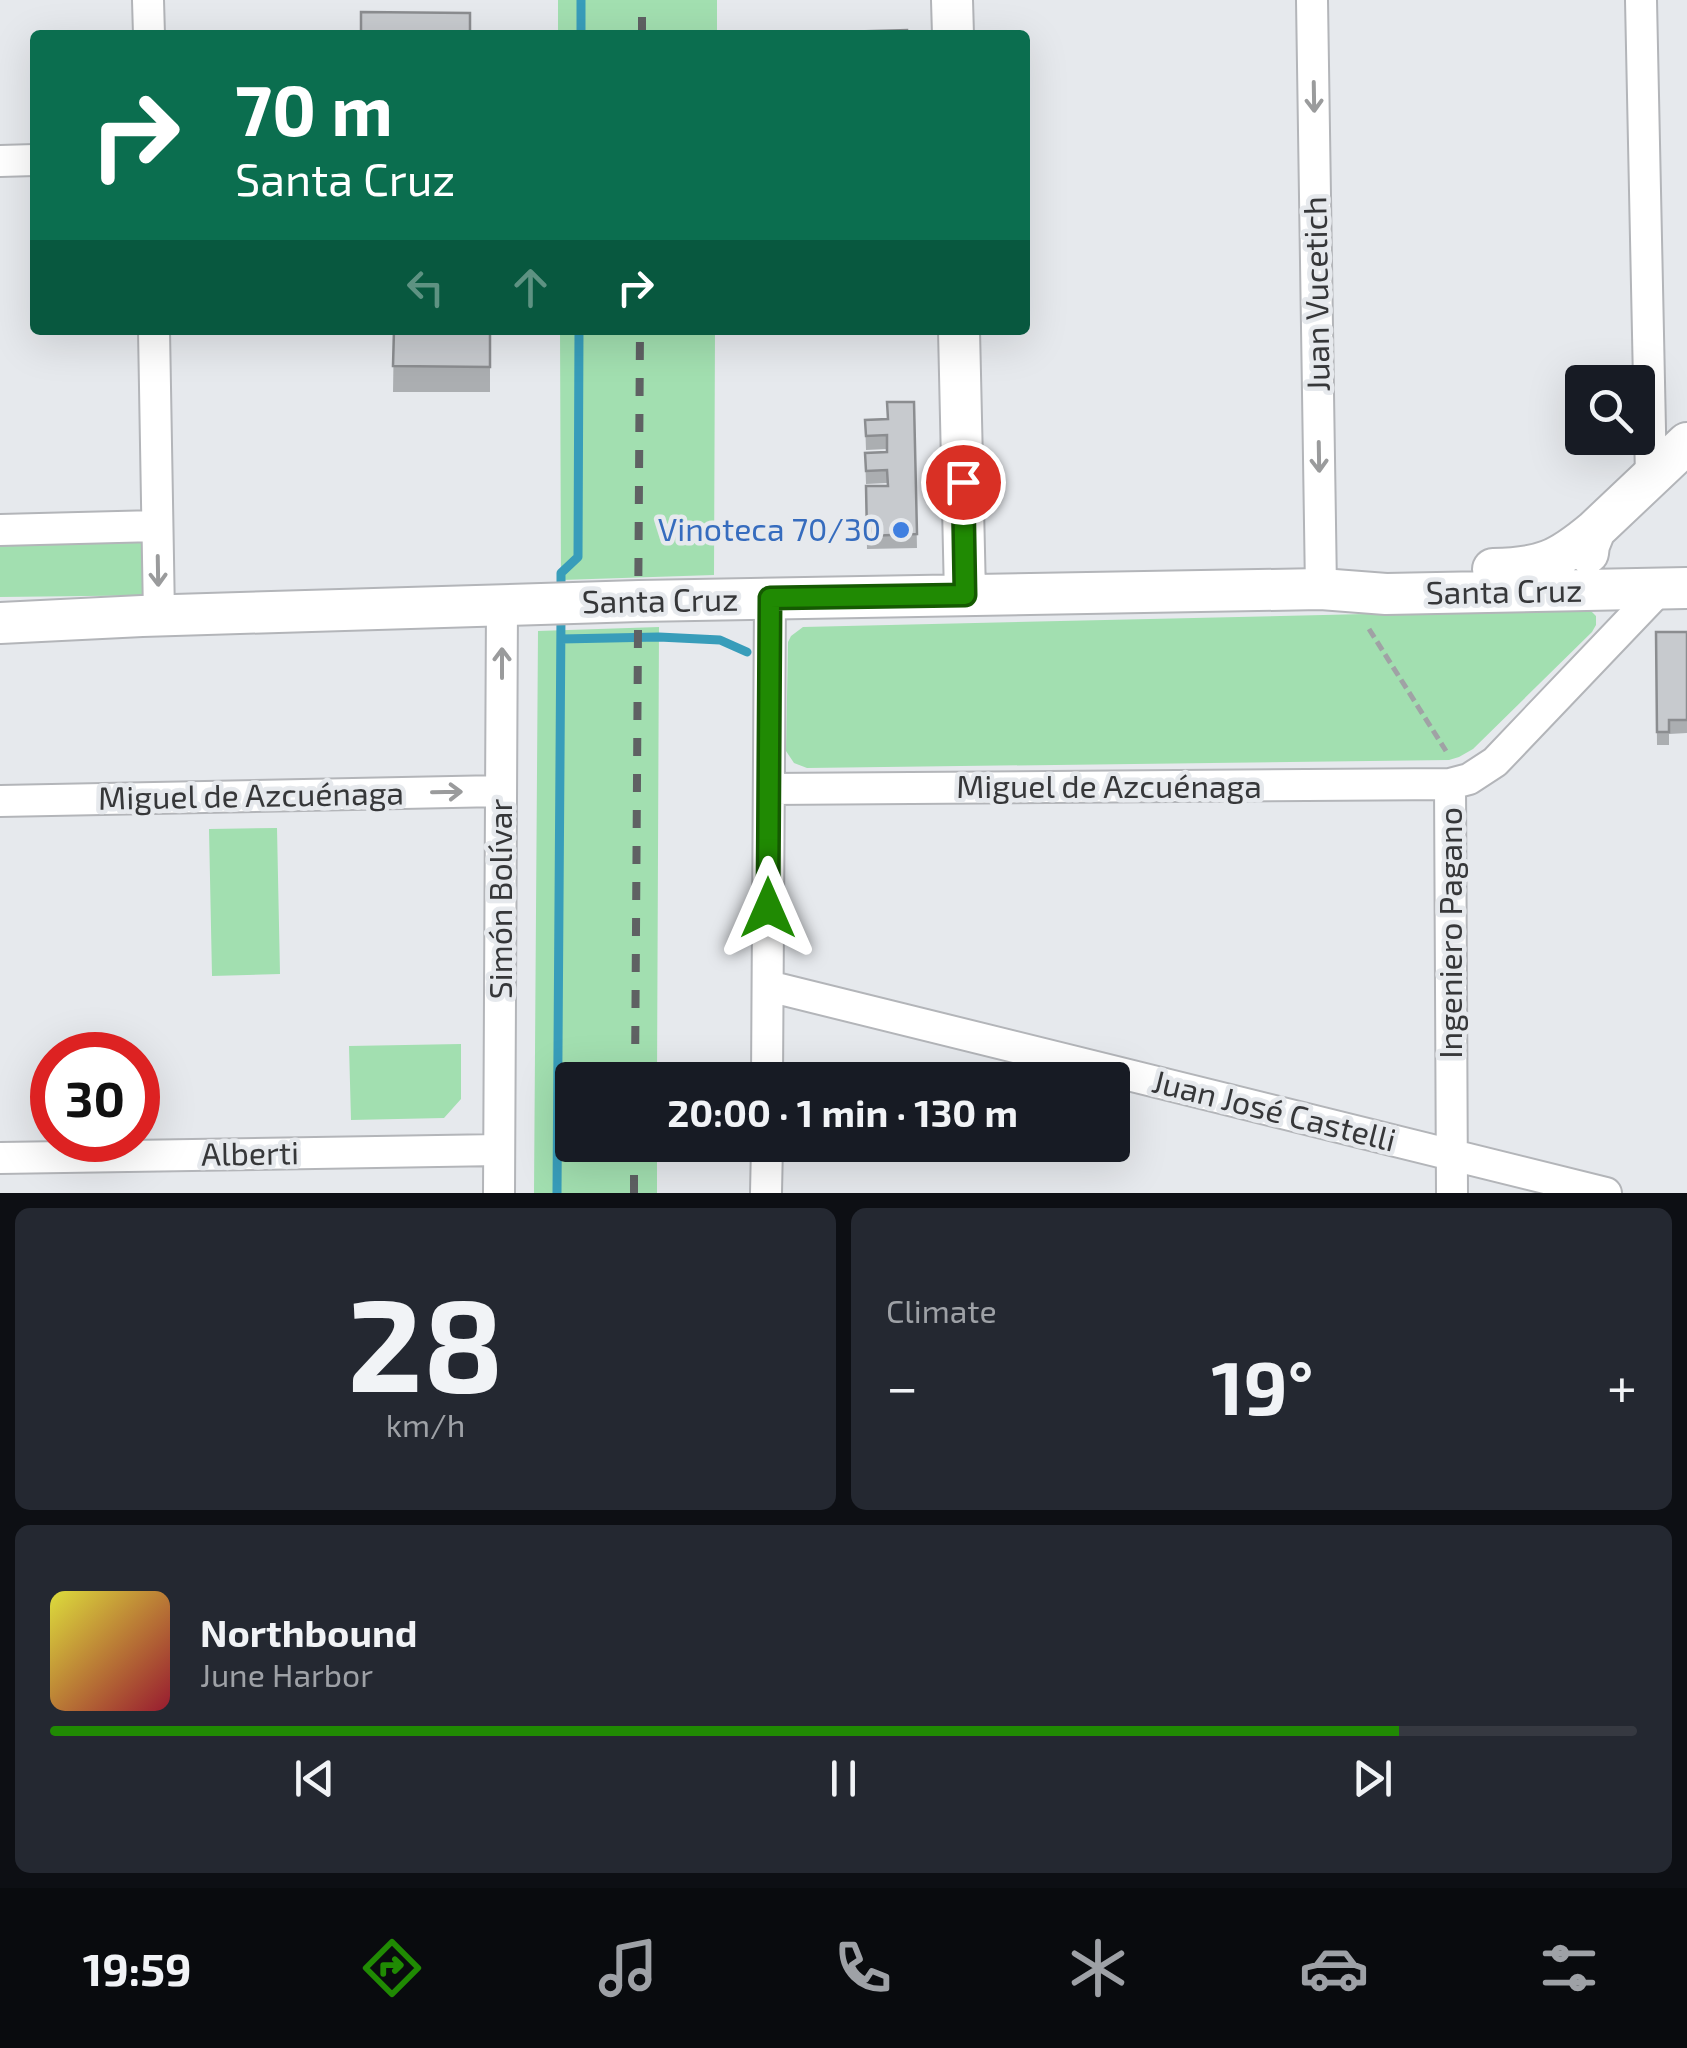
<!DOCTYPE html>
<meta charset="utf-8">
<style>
body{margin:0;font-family:"Exo 2",sans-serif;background:#242831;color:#f1f3f6;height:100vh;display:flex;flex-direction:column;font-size:38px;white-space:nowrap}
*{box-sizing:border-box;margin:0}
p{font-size:32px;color:#9ea1a6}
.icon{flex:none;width:55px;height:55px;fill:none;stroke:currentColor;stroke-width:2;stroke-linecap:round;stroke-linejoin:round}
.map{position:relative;height:1193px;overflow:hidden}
.details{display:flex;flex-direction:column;gap:15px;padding:15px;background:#0d0f14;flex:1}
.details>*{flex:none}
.banner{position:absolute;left:30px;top:30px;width:1000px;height:305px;border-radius:10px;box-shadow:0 10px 40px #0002;background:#0b6e4f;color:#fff;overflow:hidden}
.fabs{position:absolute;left:1565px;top:365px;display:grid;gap:20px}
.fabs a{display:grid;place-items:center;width:90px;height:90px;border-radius:10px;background:#171b24;box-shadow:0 10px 40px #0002;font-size:50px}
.speed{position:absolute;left:30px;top:1032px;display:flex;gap:20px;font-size:50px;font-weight:700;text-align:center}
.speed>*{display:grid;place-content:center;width:130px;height:130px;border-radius:50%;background:#171b24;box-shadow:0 10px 40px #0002;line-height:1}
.speed .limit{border:15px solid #d22;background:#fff;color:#111}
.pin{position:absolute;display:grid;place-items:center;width:85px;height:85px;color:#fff;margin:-42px;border:5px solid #fff;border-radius:50%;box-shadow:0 2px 10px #0007}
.me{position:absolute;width:110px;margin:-55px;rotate:0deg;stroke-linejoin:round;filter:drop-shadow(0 0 8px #0008)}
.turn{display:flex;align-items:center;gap:35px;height:210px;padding:0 40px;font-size:45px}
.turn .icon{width:130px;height:130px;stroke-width:2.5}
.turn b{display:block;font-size:70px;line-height:85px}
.lanes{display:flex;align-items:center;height:95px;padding:0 40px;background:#0003;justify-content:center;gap:50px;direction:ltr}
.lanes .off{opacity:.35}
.big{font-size:75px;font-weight:700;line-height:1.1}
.details .tile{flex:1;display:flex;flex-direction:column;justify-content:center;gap:15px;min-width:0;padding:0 35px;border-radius:15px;background:#242831}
.details .dial{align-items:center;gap:0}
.dial b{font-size:130px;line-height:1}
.song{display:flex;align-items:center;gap:30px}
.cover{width:120px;height:120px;border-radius:15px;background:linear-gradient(135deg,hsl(60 70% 55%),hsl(350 70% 35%))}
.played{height:10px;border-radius:5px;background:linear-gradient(90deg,#208a03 85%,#363941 85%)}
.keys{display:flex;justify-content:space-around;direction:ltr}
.heat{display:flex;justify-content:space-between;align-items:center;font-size:55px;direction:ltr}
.details .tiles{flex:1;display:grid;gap:15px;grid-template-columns:1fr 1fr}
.tile:last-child{grid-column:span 2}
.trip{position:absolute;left:555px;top:1062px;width:575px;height:100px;border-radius:10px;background:#171b24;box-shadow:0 10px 40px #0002;font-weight:700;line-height:100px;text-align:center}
.dock{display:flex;height:160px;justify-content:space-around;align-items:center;background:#090b0e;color:#9ea1a6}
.dock .icon{width:70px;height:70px}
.dock .selected{color:#208a03}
.dock b{font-size:45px;color:#f1f3f6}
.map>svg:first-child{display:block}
</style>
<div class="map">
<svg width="1687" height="1193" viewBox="0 0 1687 1193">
<rect width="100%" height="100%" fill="#e6e9ed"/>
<path fill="#a2dfb0" d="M558 0H717V35H558Z
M560 330H715L714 575 561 580Z
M172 541 173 595 0 597V545Z
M1582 609 1590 610 1596 616V625L1592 632 1473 749 1459 757 1449 760 807 768 794 763 786 751 788 642 791 636 803 627Z
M659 627 657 1080H572V1145H657V1193H534L538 631Z
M277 828 280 974 212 976 209 829Z
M461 1044V1099L444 1118 351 1120 349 1046Z"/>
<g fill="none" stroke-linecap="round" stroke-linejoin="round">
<path stroke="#389dba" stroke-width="9" d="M581 35V0
M561 595V573L578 557 579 330
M561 639 659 637 720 640 747 652
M557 1193 561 615"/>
<defs>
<path id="street" d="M148 0 149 35
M1312 0 1321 589
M1641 0 1651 477
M0 161 35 160
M154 330 159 615
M0 530 157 526
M1450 784 1452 1193
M769 789 1450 784 1469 779 1495 762 1661 588
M0 801 501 791
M768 986 1606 1193
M767 1080 770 599
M0 1158 499 1150
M499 1193 502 605
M766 1193 767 1145"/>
<path id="secondary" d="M952 0 953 35
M959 330 965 595
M1588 553 1589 545 1595 530 1687 443
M1493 569C1542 568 1558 561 1595 530
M0 623 142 616 639 601 1321 589 1386 594 1687 588"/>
</defs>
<use href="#street" stroke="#b3b5b9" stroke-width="34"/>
<use href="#secondary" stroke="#b3b5b9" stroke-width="44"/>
<path stroke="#a0a2a5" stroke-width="5" stroke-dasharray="10 5" stroke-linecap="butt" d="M1369 629 1446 751"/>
<use href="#street" stroke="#fff" stroke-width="30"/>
<use href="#secondary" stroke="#fff" stroke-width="40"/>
<path stroke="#5f6163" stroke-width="8" stroke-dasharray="18 18" stroke-linecap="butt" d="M642 35V0
M635 1080 640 330
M634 1193V1145"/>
</g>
<path fill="#abaeb1" d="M394 330H490V392H393Z
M914 402 917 548 867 549 866 486H887V483L866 484 865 453 887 452V449L866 450 865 420 887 419Z
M1656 632H1687V733L1669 734V745H1657Z"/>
<path fill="#c7cace" stroke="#8b8d90" stroke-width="2.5" d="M361 12 470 13V35H361Z
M907 30V35H840V32Z
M394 330H490V367L393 366Z
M887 402H914L917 534 867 536 866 486H888L887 470 866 471 865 453 887 452V435L866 436 865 420 888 419Z
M1656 632H1687V720H1669V732H1657Z"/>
<defs><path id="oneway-shaft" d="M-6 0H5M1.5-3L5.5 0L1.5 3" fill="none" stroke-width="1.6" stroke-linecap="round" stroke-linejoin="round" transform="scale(2.5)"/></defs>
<g stroke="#9a9b9c">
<use href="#oneway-shaft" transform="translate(1314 97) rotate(89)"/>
<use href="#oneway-shaft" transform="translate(1319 457) rotate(89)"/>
<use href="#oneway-shaft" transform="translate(158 571) rotate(89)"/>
<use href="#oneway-shaft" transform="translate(502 663) rotate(-90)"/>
<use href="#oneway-shaft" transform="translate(447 792) rotate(-1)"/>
</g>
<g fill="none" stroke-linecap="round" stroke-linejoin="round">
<defs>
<path id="route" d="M768 908 770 598 965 595 963 482"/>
</defs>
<use href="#route" stroke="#155a02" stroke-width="25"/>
<use href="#route" stroke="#208a03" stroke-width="18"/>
</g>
<circle fill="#3f7fe0" stroke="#e6e9ed" stroke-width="4" cx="901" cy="530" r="10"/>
<g text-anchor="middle" stroke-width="9" stroke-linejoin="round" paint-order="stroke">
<g font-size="32" fill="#363739" stroke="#e6e9ed">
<text transform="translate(1317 294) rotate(-91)" y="11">Juan Vucetich</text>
<text transform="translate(1504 592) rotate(-1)" y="11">Santa Cruz</text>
<text transform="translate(660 601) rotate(-1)" y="11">Santa Cruz</text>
<text x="1109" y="798">Miguel de Azcuénaga</text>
<text transform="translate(251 796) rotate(-1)" y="11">Miguel de Azcuénaga</text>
<text transform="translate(501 899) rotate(-90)" y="11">Simón Bolívar</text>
<text transform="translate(1451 933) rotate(-90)" y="11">Ingeniero Pagano</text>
<text transform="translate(1274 1111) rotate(14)" y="11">Juan José Castelli</text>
<text transform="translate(250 1154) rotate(-1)" y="11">Alberti</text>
</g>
<g font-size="32" fill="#366cbe" stroke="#e6e9ed" text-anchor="end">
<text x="881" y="541">Vinoteca 70/30</text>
</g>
</g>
</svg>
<div class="fabs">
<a><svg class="icon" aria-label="search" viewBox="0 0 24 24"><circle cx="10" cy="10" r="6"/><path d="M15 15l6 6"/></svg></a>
</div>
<div class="speed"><div class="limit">30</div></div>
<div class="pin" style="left:963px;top:482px;background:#d93025"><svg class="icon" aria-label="arrive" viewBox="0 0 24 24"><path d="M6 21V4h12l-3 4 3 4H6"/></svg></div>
<svg class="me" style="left:768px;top:908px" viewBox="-20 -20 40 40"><path d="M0-17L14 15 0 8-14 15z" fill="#208a03" stroke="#fff" stroke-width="4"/></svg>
<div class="trip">20:00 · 1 min · 130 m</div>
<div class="banner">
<div class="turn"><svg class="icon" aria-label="right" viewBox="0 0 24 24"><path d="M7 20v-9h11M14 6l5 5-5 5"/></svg><div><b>70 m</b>Santa Cruz</div></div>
<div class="lanes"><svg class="icon off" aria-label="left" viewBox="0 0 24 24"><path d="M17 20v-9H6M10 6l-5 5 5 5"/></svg><svg class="icon off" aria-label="ahead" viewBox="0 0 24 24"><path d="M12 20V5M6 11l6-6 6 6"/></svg><svg class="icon" aria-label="right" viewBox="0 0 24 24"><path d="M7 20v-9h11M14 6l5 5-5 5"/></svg></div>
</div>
</div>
<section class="details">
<div class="tiles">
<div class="tile dial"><b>28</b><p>km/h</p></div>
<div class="tile"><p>Climate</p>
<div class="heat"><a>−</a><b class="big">19°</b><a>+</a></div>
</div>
<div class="tile">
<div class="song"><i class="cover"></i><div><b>Northbound</b><p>June Harbor</p></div></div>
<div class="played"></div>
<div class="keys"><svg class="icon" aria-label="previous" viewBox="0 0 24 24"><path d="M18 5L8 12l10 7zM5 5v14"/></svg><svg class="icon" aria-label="pause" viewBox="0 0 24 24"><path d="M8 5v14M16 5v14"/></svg><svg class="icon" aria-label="next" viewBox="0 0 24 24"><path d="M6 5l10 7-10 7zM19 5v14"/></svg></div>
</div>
</div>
</section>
<nav class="dock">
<b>19:59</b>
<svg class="icon selected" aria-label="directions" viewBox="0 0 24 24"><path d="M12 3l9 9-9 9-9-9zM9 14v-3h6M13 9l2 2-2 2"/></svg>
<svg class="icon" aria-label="music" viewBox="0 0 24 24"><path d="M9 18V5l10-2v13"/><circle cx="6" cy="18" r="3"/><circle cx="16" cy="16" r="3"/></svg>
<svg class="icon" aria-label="phone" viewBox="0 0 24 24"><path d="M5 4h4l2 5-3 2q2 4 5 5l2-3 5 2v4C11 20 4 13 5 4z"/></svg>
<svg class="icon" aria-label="climate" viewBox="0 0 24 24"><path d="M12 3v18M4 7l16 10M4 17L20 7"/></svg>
<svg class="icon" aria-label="car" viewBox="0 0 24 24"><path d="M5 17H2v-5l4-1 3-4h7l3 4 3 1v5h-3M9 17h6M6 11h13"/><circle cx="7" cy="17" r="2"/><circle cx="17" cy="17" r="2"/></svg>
<svg class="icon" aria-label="filters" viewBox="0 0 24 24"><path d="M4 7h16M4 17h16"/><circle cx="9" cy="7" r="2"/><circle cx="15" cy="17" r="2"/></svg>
</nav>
